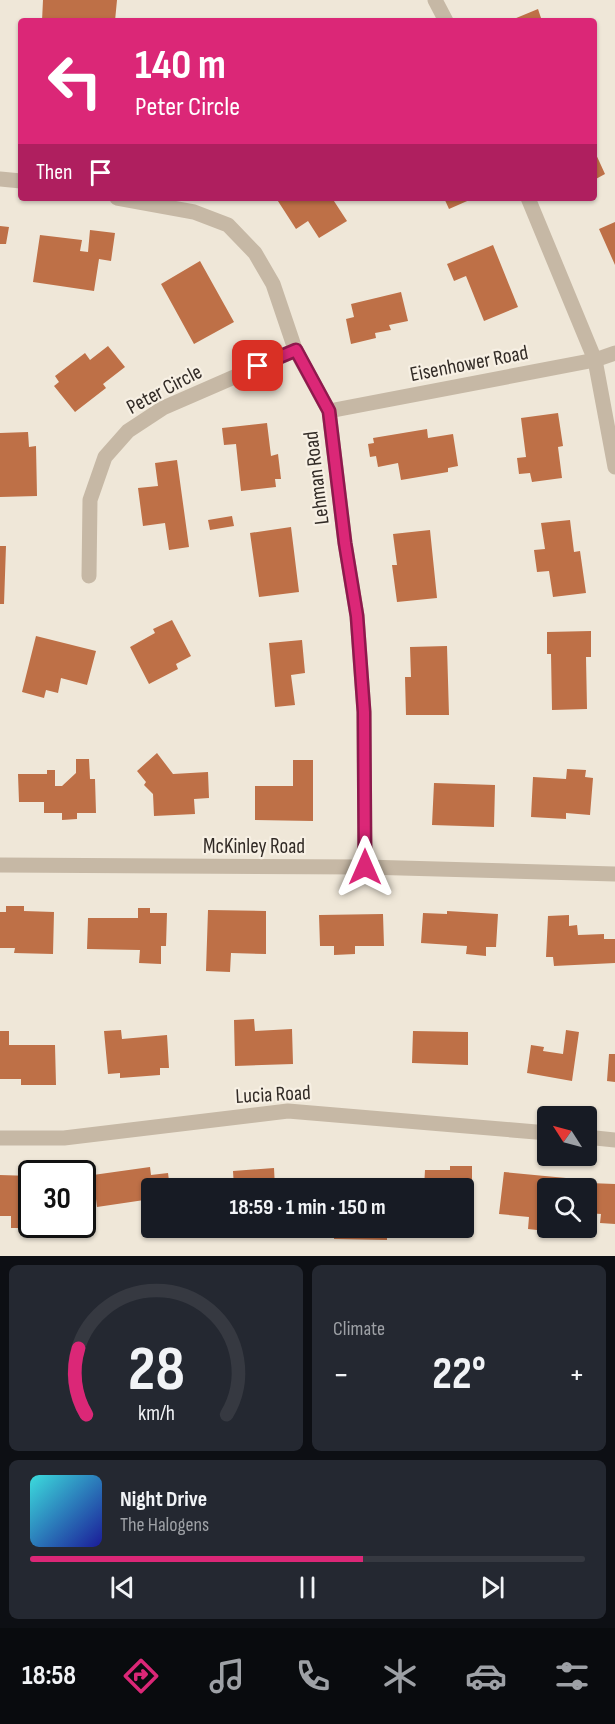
<!DOCTYPE html>
<meta charset="utf-8">
<style>
body{margin:0;font-family:"Sofia Sans Condensed",sans-serif;background:#242831;color:#f1f3f6;height:100vh;display:flex;flex-direction:column;font-size:22px;white-space:nowrap}
*{box-sizing:border-box;margin:0}
p{font-size:20px;color:#9ea1a6}
.icon{flex:none;width:33px;height:33px;fill:none;stroke:currentColor;stroke-width:2;stroke-linecap:round;stroke-linejoin:round}
.map{position:relative;height:1256px;overflow:hidden}
.sheet{display:flex;flex-direction:column;gap:9px;padding:9px;background:#0d0f14;flex:1}
.sheet>*{flex:none}
.hud{position:absolute;left:18px;top:18px;width:579px;height:183px;border-radius:6px;box-shadow:0 2px 4px #0004;background:#db2777;color:#fff;overflow:hidden}
.needle{width:39px;rotate:306deg}
.fabs{position:absolute;left:537px;top:1106px;display:grid;gap:12px}
.fabs a{display:grid;place-items:center;width:60px;height:60px;border-radius:6px;background:#171b24;box-shadow:0 2px 4px #0004;font-size:30px}
.speed{position:absolute;left:18px;top:1160px;display:flex;gap:12px;font-size:30px;font-weight:700;text-align:center}
.speed>*{display:grid;place-content:center;width:78px;height:78px;border-radius:50%;background:#171b24;box-shadow:0 2px 4px #0004;line-height:1}
.speed .limit{border:3px solid #111;border-radius:9px;background:#fff;color:#111}
.pin{position:absolute;display:grid;place-items:center;width:51px;height:51px;color:#fff;margin:-26px;border-radius:12px;box-shadow:0 3px 9px #0006}
.me{position:absolute;width:66px;margin:-33px;rotate:0deg;stroke-linejoin:round;filter:drop-shadow(0 0 4px #0008)}
.turn{display:flex;align-items:center;gap:21px;height:126px;padding:0 18px;font-size:27px}
.turn .icon{width:78px;height:78px;stroke-width:2.5}
.turn b{display:block;font-size:42px;line-height:51px}
.then{display:flex;align-items:center;height:57px;padding:0 18px;background:#0003;gap:12px;font-size:22px}
.big{font-size:45px;font-weight:700;line-height:1.1}
.sheet .tile{flex:1;display:flex;flex-direction:column;justify-content:center;gap:9px;min-width:0;padding:0 21px;border-radius:9px;background:#242831}
.sheet .dial{align-items:center;gap:0}
.dial svg{height:156px;overflow:visible;fill:none;stroke:#363941;stroke-width:7;stroke-linecap:round;text-anchor:middle}
.dial text{fill:#f1f3f6;stroke:none}
.song{display:flex;align-items:center;gap:18px}
.cover{width:72px;height:72px;border-radius:9px;background:linear-gradient(135deg,hsl(180 70% 55%),hsl(240 70% 35%))}
.played{height:6px;border-radius:3px;background:linear-gradient(90deg,#db2777 60%,#363941 60%)}
.keys{display:flex;justify-content:space-around;direction:ltr}
.heat{display:flex;justify-content:space-between;align-items:center;font-size:33px;direction:ltr}
.sheet .tiles{flex:1;display:grid;gap:9px;grid-template-columns:1fr 1fr}
.tile:last-child{grid-column:span 2}
.trip{position:absolute;left:141px;top:1178px;width:333px;height:60px;border-radius:6px;background:#171b24;box-shadow:0 2px 4px #0004;font-weight:700;line-height:60px;text-align:center}
.tabs{display:flex;height:96px;justify-content:space-around;align-items:center;background:#090b0e;color:#9ea1a6}
.tabs .icon{width:42px;height:42px}
.tabs .selected{color:#db2777}
.tabs b{font-size:27px;color:#f1f3f6}
.map>svg:first-child{display:block}
</style>
<div class="map">
<svg width="615" height="1256" viewBox="0 0 615 1256">
<rect width="100%" height="100%" fill="#efe7d8"/>
<path fill="#be7047" d="M43 0H117L115 21H42Z
M538 9 542 21H509Z
M594 150 605 174 594 180Z
M276 198H325L326 200 332 198 347 221 319 238 308 221 296 229Z
M444 198H474L449 209Z
M615 222V265L599 229Z
M0 226 9 227 6 244H0Z
M90 230 115 233 111 261 99 259 94 291 33 282 40 235 82 240 80 251 88 252Z
M493 245 518 307 484 321 466 276 454 281 447 264Z
M200 261 234 322 194 344 161 284Z
M401 292 408 321 389 325 391 330 375 333 376 338 351 344 346 319 354 317 351 304Z
M108 346 125 367 103 384 106 388 75 412 54 386 59 382 55 376 85 353 90 360Z
M558 413 563 446 558 447 562 478 532 482 530 473 519 474 517 458 526 457 521 418Z
M267 423 271 456 278 454 281 479H275L276 487 241 491 236 444 224 445 222 428Z
M427 429 428 438 453 434 458 466 448 468V472L401 480 398 463 378 467 376 456 370 457 368 444 374 443 373 438Z
M28 432 29 447 36 446 37 496 0 497V433Z
M177 460 189 547 169 550 165 523 143 526 138 488 158 486 155 463Z
M232 516 234 526 210 530 208 520Z
M570 520 574 552 580 551 586 593 553 597 549 571 537 572 534 550 545 549 541 523Z
M291 527 299 592 259 597 250 533Z
M430 530 437 598 397 602 392 565H397L393 534Z
M0 546H6L4 604H0Z
M172 620 191 656 176 664 178 669 149 684 130 647 155 633 153 629Z
M591 631V657H586L587 709 552 710 551 654H547V632Z
M36 636 96 651 87 685 61 678 58 693 46 690 44 698 22 692Z
M302 640 305 673 291 675 295 705 275 707 269 643Z
M447 646 449 715H406L405 677H411L410 647Z
M157 753 173 774 208 772 209 798 194 799 195 814 154 816 153 794 144 785 146 782 137 771Z
M76 759H89L90 779H95L96 813H77V819L62 820V813H44V802H19L18 774H47V770H55V786H62L76 773Z
M293 760H313V821L255 820V786H293Z
M567 769 586 770 585 777 593 778 590 815 566 813V819L531 817 533 777 566 779Z
M434 783 495 785 494 827 432 825Z
M6 906H24V911L54 912 53 954 14 953 15 948H0V912H6Z
M138 908H150V913H167L166 946H161V964L139 963 140 950 87 949 88 918H138Z
M208 910 266 911V954L231 953 230 972 206 971Z
M447 911 498 914 496 947H486V956L466 954 467 946 421 943 423 913 447 914Z
M383 914 384 946H355V954L334 955V946H320L319 915Z
M569 915V926L577 925 578 935 604 934V939H615V963L554 966 553 957H546L548 916Z
M254 1019 255 1031 292 1029 293 1064 235 1066 234 1020Z
M121 1030 122 1039 167 1035 169 1068H160V1075L120 1078V1073L108 1074 104 1031Z
M566 1030 579 1032 572 1081 527 1073 531 1045 544 1047 543 1051 563 1054Z
M0 1031H9V1045H55L56 1085H21V1079H0Z
M413 1031 468 1032V1065L412 1063Z
M609 1054H615V1082L607 1081Z
M450 1166H472V1205L464 1204V1188H424L425 1170H450Z
M150 1167 151 1175 168 1173 170 1188H152L151 1199 97 1207 93 1175Z
M274 1168 275 1188H234L233 1171Z
M504 1172 566 1178 565 1188H548V1227H565L564 1233 528 1229 529 1217 499 1214Z
M0 1175 32 1176V1218H23V1228H11V1216H0Z
M589 1183 615 1184V1224L600 1223 601 1214 587 1213Z
M334 1227H387V1240L334 1239Z"/>
<g fill="none" stroke-linecap="round" stroke-linejoin="round">
<path stroke="#c6b8a5" stroke-width="15" d="M435 0 446 21
M0 179 21 181
M117 198 194 212 228 225 255 253 273 284 295 349 329 411 345 543 357 616 364 712 365 867
M528 198 595 360 615 467
M329 411 595 360 615 353
M89 576 90 500 105 457 128 431 163 408 296 350
M0 865 365 867 615 874
M586 1137 615 1140
M0 1138H64L288 1111 548 1133"/>
</g>
<g fill="none" stroke-linecap="round" stroke-linejoin="round">
<defs>
<path id="route" d="M258 366 296 350 329 411 345 543 357 616 364 712 365 867"/>
</defs>
<use href="#route" stroke="#8e194d" stroke-width="15"/>
<use href="#route" stroke="#db2777" stroke-width="10"/>
</g>
<g text-anchor="middle" stroke-width="4.5" stroke-linejoin="round" paint-order="stroke">
<g font-size="21" fill="#322b26" stroke="#f7f0e4">
<text transform="translate(469 363) rotate(-11)" y="7">Eisenhower Road</text>
<text transform="translate(164 389) rotate(-28)" y="7">Peter Circle</text>
<text transform="translate(316 478) rotate(-97)" y="7">Lehman Road</text>
<text x="254" y="853">McKinley Road</text>
<text transform="translate(273 1094) rotate(-3)" y="7">Lucia Road</text>
</g>
</g>
</svg>
<div class="fabs">
<a><svg class="needle" viewBox="-14 -14 28 28"><path d="M0-13l5 13h-10z" fill="#e53935"/><path d="M0 13l5-13h-10z" fill="#9ea1a6"/></svg></a>
<a><svg class="icon" aria-label="search" viewBox="0 0 24 24"><circle cx="10" cy="10" r="6"/><path d="M15 15l6 6"/></svg></a>
</div>
<div class="speed"><div class="limit">30</div></div>
<div class="pin" style="left:258px;top:366px;background:#d93025"><svg class="icon" aria-label="arrive" viewBox="0 0 24 24"><path d="M6 21V4h12l-3 4 3 4H6"/></svg></div>
<svg class="me" style="left:365px;top:867px" viewBox="-20 -20 40 40"><path d="M0-17L14 15 0 8-14 15z" fill="#db2777" stroke="#fff" stroke-width="4"/></svg>
<div class="trip">18:59 · 1 min · 150 m</div>
<div class="hud">
<div class="turn"><svg class="icon" aria-label="left" viewBox="0 0 24 24"><path d="M17 20v-9H6M10 6l-5 5 5 5"/></svg><div><b>140 m</b>Peter Circle</div></div>
<div class="then">Then<svg class="icon" aria-label="arrive" viewBox="0 0 24 24"><path d="M6 21V4h12l-3 4 3 4H6"/></svg></div>
</div>
</div>
<section class="sheet">
<div class="tiles">
<div class="tile dial"><svg viewBox="0 0 100 80">
<path d="M14 69A42 42 0 1 1 86 69"/>
<path d="M14 69A42 42 0 0 1 10 35" stroke="#db2777"/>
<text x="50" y="56" font-size="32" font-weight="700">28</text>
<text x="50" y="72" font-size="11">km/h</text>
</svg></div>
<div class="tile"><p>Climate</p>
<div class="heat"><a>−</a><b class="big">22°</b><a>+</a></div>
</div>
<div class="tile">
<div class="song"><i class="cover"></i><div><b>Night Drive</b><p>The Halogens</p></div></div>
<div class="played"></div>
<div class="keys"><svg class="icon" aria-label="previous" viewBox="0 0 24 24"><path d="M18 5L8 12l10 7zM5 5v14"/></svg><svg class="icon" aria-label="pause" viewBox="0 0 24 24"><path d="M8 5v14M16 5v14"/></svg><svg class="icon" aria-label="next" viewBox="0 0 24 24"><path d="M6 5l10 7-10 7zM19 5v14"/></svg></div>
</div>
</div>
</section>
<nav class="tabs">
<b>18:58</b>
<svg class="icon selected" aria-label="directions" viewBox="0 0 24 24"><path d="M12 3l9 9-9 9-9-9zM9 14v-3h6M13 9l2 2-2 2"/></svg>
<svg class="icon" aria-label="music" viewBox="0 0 24 24"><path d="M9 18V5l10-2v13"/><circle cx="6" cy="18" r="3"/><circle cx="16" cy="16" r="3"/></svg>
<svg class="icon" aria-label="phone" viewBox="0 0 24 24"><path d="M5 4h4l2 5-3 2q2 4 5 5l2-3 5 2v4C11 20 4 13 5 4z"/></svg>
<svg class="icon" aria-label="climate" viewBox="0 0 24 24"><path d="M12 3v18M4 7l16 10M4 17L20 7"/></svg>
<svg class="icon" aria-label="car" viewBox="0 0 24 24"><path d="M5 17H2v-5l4-1 3-4h7l3 4 3 1v5h-3M9 17h6M6 11h13"/><circle cx="7" cy="17" r="2"/><circle cx="17" cy="17" r="2"/></svg>
<svg class="icon" aria-label="filters" viewBox="0 0 24 24"><path d="M4 7h16M4 17h16"/><circle cx="9" cy="7" r="2"/><circle cx="15" cy="17" r="2"/></svg>
</nav>
